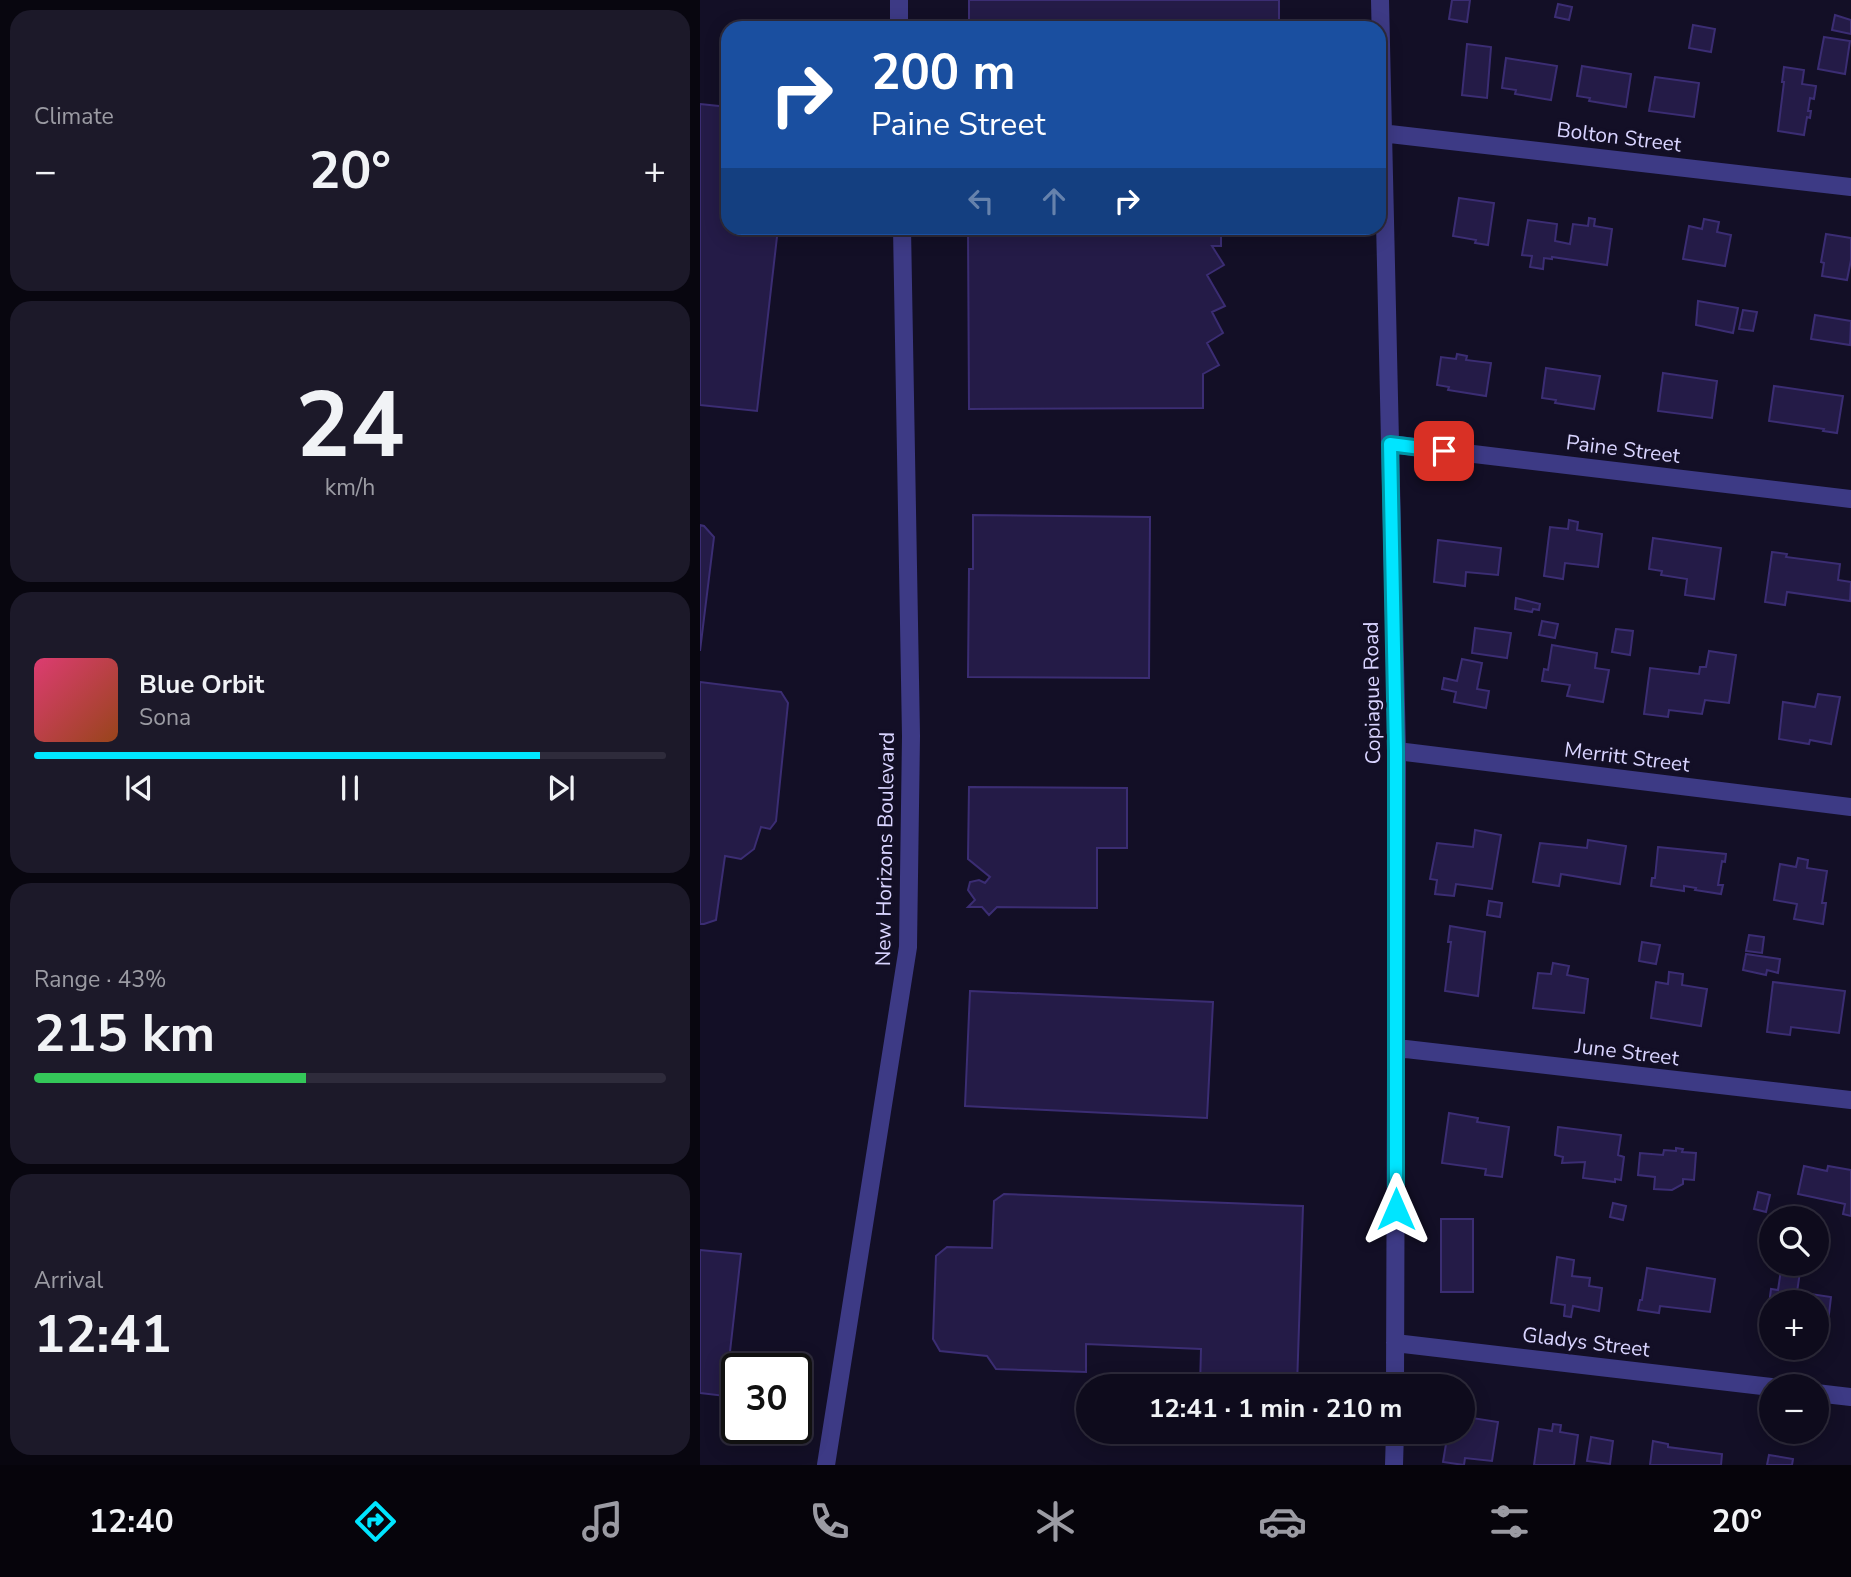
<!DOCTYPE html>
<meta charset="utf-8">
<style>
body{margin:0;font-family:"Nunito Sans",sans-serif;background:#1c1929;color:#f1f3f6;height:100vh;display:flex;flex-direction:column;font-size:26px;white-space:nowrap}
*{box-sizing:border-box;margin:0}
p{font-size:23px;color:#9b9ba3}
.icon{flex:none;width:38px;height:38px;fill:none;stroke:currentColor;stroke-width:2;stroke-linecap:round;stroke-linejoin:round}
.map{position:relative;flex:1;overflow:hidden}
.drawer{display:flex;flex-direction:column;gap:10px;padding:10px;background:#08060f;width:700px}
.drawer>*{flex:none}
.top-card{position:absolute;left:21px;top:21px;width:665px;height:214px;border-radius:21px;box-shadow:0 4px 18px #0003,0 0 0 2px #2e2b3b;background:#1a4fa0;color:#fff;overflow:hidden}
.controls{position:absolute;left:1059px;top:1206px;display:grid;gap:14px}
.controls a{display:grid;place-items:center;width:70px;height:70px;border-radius:50%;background:#0e0b1c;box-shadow:0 4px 18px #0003,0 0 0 2px #2e2b3b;font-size:35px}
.speed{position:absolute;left:21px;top:1353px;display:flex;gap:14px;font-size:35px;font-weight:700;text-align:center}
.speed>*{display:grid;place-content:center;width:91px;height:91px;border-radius:50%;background:#0e0b1c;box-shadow:0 4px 18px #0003,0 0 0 2px #2e2b3b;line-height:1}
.speed .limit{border:4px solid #111;border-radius:10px;background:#fff;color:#111}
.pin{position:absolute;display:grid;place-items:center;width:60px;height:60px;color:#fff;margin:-30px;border-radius:14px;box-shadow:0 4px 10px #0006}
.me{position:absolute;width:77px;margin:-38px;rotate:0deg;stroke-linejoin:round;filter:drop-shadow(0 0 5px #0008)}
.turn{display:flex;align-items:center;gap:24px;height:147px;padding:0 35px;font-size:32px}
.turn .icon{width:91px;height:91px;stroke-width:2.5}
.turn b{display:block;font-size:49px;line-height:60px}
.lanes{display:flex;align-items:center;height:66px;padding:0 35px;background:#0003;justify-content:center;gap:35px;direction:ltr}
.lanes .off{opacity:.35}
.big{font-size:52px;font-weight:700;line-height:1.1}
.drawer .tile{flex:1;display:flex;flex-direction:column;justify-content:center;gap:10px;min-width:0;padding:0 24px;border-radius:21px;background:#1c1929}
.drawer .dial{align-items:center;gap:0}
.dial b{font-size:91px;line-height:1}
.song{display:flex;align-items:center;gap:21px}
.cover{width:84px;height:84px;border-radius:10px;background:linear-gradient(135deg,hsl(340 70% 55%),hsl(20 70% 35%))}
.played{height:7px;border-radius:4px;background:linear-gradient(90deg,#00e5ff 80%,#2e2b3b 80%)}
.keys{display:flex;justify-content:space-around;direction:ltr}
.heat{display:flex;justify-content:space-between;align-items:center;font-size:38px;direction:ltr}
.charge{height:10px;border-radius:5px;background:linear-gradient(90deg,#34c759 43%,#2e2b3b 0)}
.trip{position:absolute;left:376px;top:1374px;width:399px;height:70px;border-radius:35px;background:#0e0b1c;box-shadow:0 4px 18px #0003,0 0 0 2px #2e2b3b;font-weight:700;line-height:70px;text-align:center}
.dock{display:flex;height:112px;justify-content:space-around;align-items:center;background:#06040b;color:#9b9ba3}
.dock .icon{width:49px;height:49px}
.dock .active{color:#00e5ff}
.dock b{font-size:32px;color:#f1f3f6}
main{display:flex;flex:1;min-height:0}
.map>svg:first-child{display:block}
</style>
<main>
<section class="drawer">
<div class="tile"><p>Climate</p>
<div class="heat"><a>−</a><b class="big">20°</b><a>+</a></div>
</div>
<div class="tile dial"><b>24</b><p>km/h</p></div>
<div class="tile">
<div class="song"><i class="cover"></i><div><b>Blue Orbit</b><p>Sona</p></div></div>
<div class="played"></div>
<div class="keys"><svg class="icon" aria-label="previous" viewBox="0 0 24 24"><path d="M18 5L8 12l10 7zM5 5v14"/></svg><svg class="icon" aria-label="pause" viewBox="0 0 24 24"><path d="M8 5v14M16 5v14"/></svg><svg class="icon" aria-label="next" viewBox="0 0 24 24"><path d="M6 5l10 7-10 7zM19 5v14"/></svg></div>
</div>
<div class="tile"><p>Range · 43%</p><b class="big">215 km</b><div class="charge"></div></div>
<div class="tile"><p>Arrival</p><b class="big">12:41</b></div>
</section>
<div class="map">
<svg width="1151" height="1465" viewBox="0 0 1151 1465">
<rect width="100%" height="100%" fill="#130f26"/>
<path fill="#241b47" stroke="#3b2d73" stroke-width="2" d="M269 0H579V28H269Z
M752 0H770L767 22 749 19Z
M858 4 872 7 869 20 855 17Z
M1135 15 1151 20V34L1132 30Z
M993 25 1015 29 1011 52 989 48Z
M1124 37 1150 41 1145 74 1118 69Z
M767 44 791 47 787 98 762 95Z
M806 58 857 66 851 100 815 94 816 90 802 88Z
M882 66 931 74 926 107 889 101 890 98 877 96Z
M1084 67 1104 70 1102 84 1116 86 1114 99 1110 98 1108 111H1111L1110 118 1107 117 1104 135 1078 131 1084 82H1082Z
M955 77 999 83 994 117 949 111Z
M0 104 28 107V228H78L57 411 0 405Z
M759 198 794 203 788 245 775 243 776 240 753 236Z
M889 218 895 219 894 226 912 229 907 265 852 257V259L844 258 843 269 830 267 832 256 822 255 828 220 857 224 855 241 870 244 873 224 888 226Z
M1004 219 1019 222 1017 232 1031 235 1025 266 983 259 989 226 1002 229Z
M268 228H521V246H512L524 265 507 275 525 306 512 312 523 333 507 343 519 365 503 374V408L269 409Z
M1126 234 1151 238V260L1147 280 1122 276 1124 263 1121 262Z
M998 301 1038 308 1033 333 996 325Z
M1043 310 1057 312 1053 331 1039 329Z
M1115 315 1151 321 1150 345 1111 339Z
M757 354 767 356 766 360 791 363 786 396 748 390 749 387 737 385 741 357 756 359Z
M846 368 900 376 894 409 855 403 856 400 842 398Z
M963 373 1017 381 1012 418 958 411Z
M1074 386 1143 396 1137 433 1123 431 1124 429 1069 421Z
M273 515 450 517 449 678 268 677 269 569H273Z
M869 520 878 522 877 530 902 534 898 567 865 563 863 579 844 576 850 527 868 529Z
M0 525 4 526 14 537 0 651Z
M953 538 1021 548 1014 599 985 595 987 579 961 575 962 571 949 569Z
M738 540 801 548 798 575 766 572 765 586 734 582Z
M1072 552 1087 554 1086 557 1140 564 1138 580 1151 582 1150 601 1087 592 1085 605 1065 602Z
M816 598 840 604 839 610 833 609 832 612 815 609Z
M842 621 858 624 855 638 839 635Z
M775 628 811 633 807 658 772 653Z
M916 629 933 631 930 655 912 652Z
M852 645 897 653 895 668 909 670 903 702 867 696 870 685 842 681 844 669 848 670Z
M1009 651 1036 655 1029 703 1005 700 1002 714 969 710 968 717 944 714 950 668 999 674 1000 667H1006Z
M762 659 782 663 777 689 789 691 786 708 754 702 756 692 742 689 744 678 757 681Z
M0 682 81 692 88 703 76 821 70 829 61 827 54 849 41 859 25 856 16 920 4 924H0Z
M1118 694 1140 697 1131 744 1110 740 1109 744 1079 739 1083 702 1115 707Z
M269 787 427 788V848H397V908L297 907 289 915 282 907H268L275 900 268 890 270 882 279 880 285 883 290 877 268 859Z
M775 830 801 835 792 889 756 884 754 896 735 894 737 880 730 879 737 843 773 847Z
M888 840 926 846 920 884 861 874 859 886 833 882 840 843 887 848Z
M958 847 1026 854 1025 862 1022 861 1018 885H1023L1021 894 995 890 996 888 984 886V891L951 886 952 878H955Z
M1098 858 1108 860 1107 868 1127 871 1122 903H1126L1123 924 1094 919 1097 904 1074 900 1080 864 1096 867Z
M789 901 802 903 800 917 787 915Z
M750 926 785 932 778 996 745 991 751 942H748Z
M1049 935 1064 937 1062 953 1046 951Z
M942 942 960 945 956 964 939 961Z
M1046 954 1080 959 1078 973 1067 970 1066 975 1043 970Z
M853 963 869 966 867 975 888 979 884 1013 833 1008 838 973 851 974Z
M969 972 983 974 982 985 1007 989 1001 1026 951 1018 956 982 968 984Z
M1073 982 1145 991 1139 1033 1091 1027 1090 1035 1067 1032Z
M270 991 513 1002 507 1118 265 1106Z
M749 1113 778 1118 777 1122 809 1127 802 1177 785 1175 786 1169 742 1163Z
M858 1127 921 1135 918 1155 924 1157 921 1180 915 1179V1182L883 1178 885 1162 862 1163 863 1157 855 1155Z
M976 1148 983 1149 982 1152 996 1153 994 1180 983 1179V1184L972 1190 954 1189 955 1177 938 1175 940 1153 963 1155 964 1150 976 1151Z
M1104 1166 1127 1171 1128 1166 1151 1170V1216L1143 1214 1145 1204 1098 1194Z
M1058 1192 1070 1195 1066 1212 1054 1209Z
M304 1194 603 1206 597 1386H500L501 1349 386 1344V1372L296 1369 287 1356 240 1351 233 1339 236 1256 247 1247 292 1248 294 1201Z
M913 1203 926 1206 923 1220 910 1217Z
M741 1219H773V1292H741Z
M0 1250 41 1254 25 1396 0 1393Z
M857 1257 874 1260 872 1276 890 1278 889 1286 902 1288 899 1311 873 1306 871 1317 864 1316 865 1305 851 1303Z
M947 1268 1015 1279 1010 1312 960 1306 959 1313 938 1310 940 1300H942Z
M1081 1270 1100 1272 1097 1292 1131 1297 1127 1331 1116 1330V1302H1071V1328H1066L1071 1289 1078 1290Z
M766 1411 773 1412 772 1418 798 1422 792 1461 765 1458 764 1465 743 1462 748 1432H763V1418Z
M853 1424 861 1425 860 1432 878 1435 874 1465H834L839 1429 852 1431Z
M891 1437 913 1441 910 1464 887 1461Z
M953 1441 968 1444V1447L1022 1454 1021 1465H950Z
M1069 1455 1093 1459 1092 1465H1067Z"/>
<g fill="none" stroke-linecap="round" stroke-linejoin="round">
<path stroke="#3d3a85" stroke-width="18" d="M199 0V28
M680 0 697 751 695 1386
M681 133 1151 187
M690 444 1151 499
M697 751 1151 807
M697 1048 1151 1100
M695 1343 1071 1387
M1116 1393 1151 1397
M126 1465 208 947 211 736 202 228
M694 1465 695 1432"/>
</g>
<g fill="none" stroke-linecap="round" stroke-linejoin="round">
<defs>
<path id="route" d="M696 1209V751L690 444 744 451"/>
</defs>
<use href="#route" stroke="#0095a6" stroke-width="18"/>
<use href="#route" stroke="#00e5ff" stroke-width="12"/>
</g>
<g text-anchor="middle" stroke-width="7" stroke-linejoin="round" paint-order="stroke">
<g font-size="21" fill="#d9d4ff" stroke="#130f26">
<text transform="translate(919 137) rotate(7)" y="7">Bolton Street</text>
<text transform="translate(923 449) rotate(7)" y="7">Paine Street</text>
<text transform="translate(672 693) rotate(-91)" y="7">Copiague Road</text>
<text transform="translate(927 757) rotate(7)" y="7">Merritt Street</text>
<text transform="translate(185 849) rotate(-89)" y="7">New Horizons Boulevard</text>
<text transform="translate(927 1052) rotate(7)" y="7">June Street</text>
<text transform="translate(886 1342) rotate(7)" y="7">Gladys Street</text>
</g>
</g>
</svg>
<div class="controls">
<a><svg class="icon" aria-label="search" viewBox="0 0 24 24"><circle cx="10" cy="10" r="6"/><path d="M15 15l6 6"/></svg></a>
<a>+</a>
<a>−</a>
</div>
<div class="speed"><div class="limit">30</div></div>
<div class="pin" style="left:744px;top:451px;background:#d93025"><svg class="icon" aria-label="arrive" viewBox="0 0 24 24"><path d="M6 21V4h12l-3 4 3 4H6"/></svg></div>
<svg class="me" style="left:696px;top:1209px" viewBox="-20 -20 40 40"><path d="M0-17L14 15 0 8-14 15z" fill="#00e5ff" stroke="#fff" stroke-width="4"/></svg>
<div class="trip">12:41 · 1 min · 210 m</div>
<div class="top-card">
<div class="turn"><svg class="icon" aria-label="right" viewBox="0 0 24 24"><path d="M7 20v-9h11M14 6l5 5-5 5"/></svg><div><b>200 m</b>Paine Street</div></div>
<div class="lanes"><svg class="icon off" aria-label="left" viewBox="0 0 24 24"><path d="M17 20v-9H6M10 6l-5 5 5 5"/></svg><svg class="icon off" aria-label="ahead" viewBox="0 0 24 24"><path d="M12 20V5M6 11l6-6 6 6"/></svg><svg class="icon" aria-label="right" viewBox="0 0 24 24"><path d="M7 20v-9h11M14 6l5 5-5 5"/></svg></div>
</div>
</div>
</main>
<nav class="dock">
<b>12:40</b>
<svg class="icon active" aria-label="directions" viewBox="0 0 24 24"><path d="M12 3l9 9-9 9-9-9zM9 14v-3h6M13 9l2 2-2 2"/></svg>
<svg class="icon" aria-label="music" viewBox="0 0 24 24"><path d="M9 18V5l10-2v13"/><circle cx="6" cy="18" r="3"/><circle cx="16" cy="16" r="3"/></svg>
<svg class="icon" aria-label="phone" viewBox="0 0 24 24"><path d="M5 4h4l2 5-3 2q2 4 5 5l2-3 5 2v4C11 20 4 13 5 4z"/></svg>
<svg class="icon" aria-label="climate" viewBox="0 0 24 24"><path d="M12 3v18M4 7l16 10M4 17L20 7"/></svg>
<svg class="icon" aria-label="car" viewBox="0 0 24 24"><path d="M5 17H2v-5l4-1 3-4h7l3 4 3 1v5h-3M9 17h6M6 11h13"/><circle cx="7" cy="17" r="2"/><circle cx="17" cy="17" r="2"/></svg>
<svg class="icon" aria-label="filters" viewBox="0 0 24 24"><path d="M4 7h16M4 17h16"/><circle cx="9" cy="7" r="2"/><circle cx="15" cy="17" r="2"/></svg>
<b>20°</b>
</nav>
